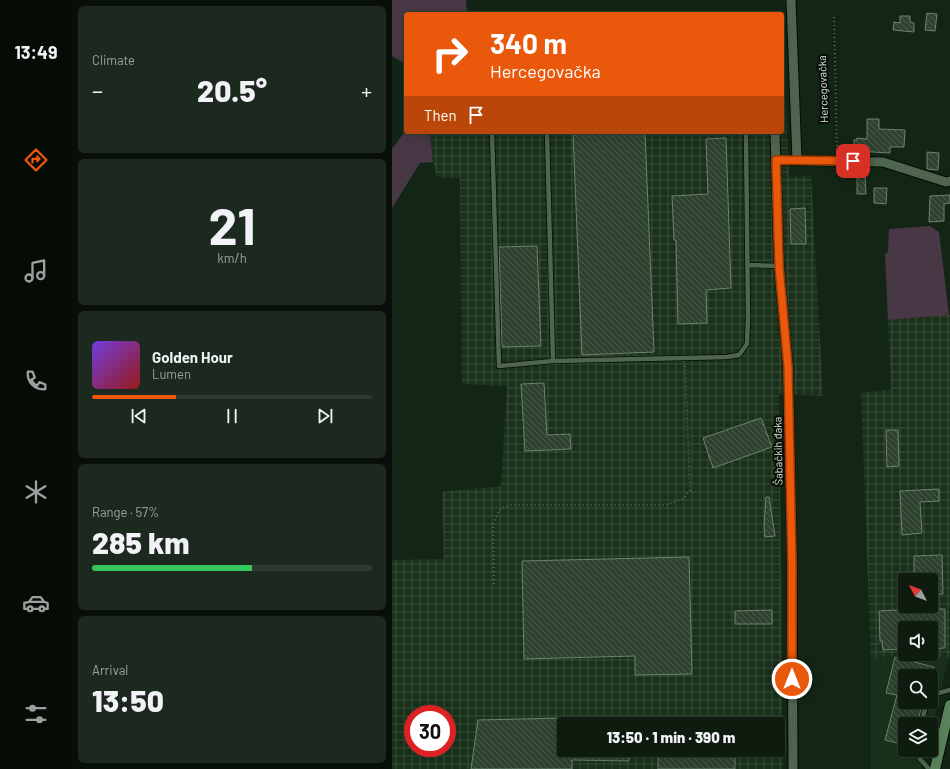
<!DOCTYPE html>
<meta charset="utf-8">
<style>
body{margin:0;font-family:Barlow,sans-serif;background:#1c291e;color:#f1f3f6;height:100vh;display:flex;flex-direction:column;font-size:15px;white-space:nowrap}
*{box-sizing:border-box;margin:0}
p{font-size:13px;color:#9ba19f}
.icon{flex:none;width:22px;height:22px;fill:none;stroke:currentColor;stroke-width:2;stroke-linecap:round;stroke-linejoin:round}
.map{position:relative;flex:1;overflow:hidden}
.details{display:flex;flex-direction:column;gap:6px;padding:6px;background:#080f09;width:320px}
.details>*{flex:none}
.hud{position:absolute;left:12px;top:12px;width:380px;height:122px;border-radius:4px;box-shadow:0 4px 16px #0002,0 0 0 1px #2e3a30;background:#ea580c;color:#fff;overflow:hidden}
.needle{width:26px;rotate:311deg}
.tools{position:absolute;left:506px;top:573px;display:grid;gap:8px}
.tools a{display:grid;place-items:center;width:40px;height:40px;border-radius:4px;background:#0e1c10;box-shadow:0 4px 16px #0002,0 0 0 1px #2e3a30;font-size:20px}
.speed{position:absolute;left:12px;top:705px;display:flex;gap:8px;font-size:20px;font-weight:700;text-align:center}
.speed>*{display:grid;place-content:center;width:52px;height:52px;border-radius:50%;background:#0e1c10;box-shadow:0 4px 16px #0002,0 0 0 1px #2e3a30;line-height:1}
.speed .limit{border:6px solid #d22;background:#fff;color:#111}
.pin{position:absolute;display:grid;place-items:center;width:34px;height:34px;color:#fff;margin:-17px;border-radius:8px;box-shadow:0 2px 6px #0006}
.me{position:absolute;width:44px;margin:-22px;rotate:0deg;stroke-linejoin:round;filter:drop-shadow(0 0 3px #0008)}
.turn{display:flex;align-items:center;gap:14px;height:84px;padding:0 20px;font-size:18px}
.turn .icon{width:52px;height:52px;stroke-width:2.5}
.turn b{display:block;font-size:28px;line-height:34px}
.then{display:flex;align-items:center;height:38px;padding:0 20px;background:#0003;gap:8px;font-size:15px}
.big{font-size:30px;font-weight:800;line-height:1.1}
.details .card{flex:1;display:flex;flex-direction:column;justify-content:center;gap:6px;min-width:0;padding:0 14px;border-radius:6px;background:#1c291e}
.details .dial{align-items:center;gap:0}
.dial b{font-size:52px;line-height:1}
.song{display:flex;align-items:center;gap:12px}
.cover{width:48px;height:48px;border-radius:6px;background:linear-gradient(135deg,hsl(260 70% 55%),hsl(0 70% 35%))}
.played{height:4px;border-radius:2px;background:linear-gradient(90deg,#ea580c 30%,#2e3a30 30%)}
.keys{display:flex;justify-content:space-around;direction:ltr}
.heat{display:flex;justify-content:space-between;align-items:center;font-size:22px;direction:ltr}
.charge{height:6px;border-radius:3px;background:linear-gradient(90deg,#34c759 57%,#2e3a30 0)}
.trip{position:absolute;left:165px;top:717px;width:228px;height:40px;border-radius:4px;background:#0e1c10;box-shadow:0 4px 16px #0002,0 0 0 1px #2e3a30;font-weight:800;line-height:40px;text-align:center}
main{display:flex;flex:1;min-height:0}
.tabs{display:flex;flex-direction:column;width:72px;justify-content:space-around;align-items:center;background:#060b06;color:#9ba19f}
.tabs .icon{width:28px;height:28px}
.tabs .active{color:#ea580c}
.tabs b{font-size:18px;color:#f1f3f6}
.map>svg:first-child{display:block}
</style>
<main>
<nav class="tabs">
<b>13:49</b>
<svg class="icon active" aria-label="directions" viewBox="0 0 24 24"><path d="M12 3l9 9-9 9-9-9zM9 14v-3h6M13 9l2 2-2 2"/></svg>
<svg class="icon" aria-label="music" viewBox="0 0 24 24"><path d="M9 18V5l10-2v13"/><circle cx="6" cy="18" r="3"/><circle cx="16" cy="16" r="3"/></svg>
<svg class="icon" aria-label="phone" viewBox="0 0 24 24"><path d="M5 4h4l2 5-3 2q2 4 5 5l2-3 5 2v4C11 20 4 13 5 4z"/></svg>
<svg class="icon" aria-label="climate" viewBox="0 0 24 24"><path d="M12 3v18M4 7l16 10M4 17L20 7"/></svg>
<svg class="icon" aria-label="car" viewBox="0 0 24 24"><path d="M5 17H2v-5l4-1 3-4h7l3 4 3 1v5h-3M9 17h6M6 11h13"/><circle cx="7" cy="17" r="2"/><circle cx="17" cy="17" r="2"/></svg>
<svg class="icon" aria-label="filters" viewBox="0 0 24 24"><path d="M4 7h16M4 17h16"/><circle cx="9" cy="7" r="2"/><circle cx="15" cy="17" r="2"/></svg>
</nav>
<section class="details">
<div class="card"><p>Climate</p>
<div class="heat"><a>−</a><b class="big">20.5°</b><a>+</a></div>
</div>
<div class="card dial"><b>21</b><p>km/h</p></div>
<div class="card">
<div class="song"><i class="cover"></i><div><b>Golden Hour</b><p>Lumen</p></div></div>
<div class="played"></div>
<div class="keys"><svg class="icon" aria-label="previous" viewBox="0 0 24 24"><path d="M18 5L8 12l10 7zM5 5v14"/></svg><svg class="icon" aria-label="pause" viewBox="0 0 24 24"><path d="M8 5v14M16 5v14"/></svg><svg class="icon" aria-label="next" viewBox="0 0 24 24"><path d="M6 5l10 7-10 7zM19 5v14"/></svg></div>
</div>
<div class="card"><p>Range · 57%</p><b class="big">285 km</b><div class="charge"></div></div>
<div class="card"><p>Arrival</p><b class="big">13:50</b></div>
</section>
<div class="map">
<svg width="558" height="769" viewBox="0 0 558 769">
<defs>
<pattern id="industrial-grid" width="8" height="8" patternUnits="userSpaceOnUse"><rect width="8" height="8" fill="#19311b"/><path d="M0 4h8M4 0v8" fill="none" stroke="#3a4f3b"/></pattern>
<pattern id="building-back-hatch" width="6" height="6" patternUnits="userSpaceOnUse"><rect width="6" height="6" fill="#2e422f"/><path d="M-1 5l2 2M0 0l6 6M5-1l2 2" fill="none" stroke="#4b5d4c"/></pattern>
</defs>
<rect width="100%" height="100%" fill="#132615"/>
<path fill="#19311b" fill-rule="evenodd" d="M515 654 557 658 539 729V724H513V750H534L529 769H479V658L514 656ZM513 676H539V702H513Z"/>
<path fill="url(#industrial-grid)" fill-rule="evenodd" d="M390 31 397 177 419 176 431 396 387 394 391 769H0V560L52 559 50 492 109 486 115 386 70 384 68 178 45 177 41 162 38 132H390ZM21 714H55V748H21ZM172 724H386V750H172Z
M558 315V655L557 658 516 654H539V628H513L514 656 479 658 469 393 499 389 496 320ZM513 580H539V606H513Z"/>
<path fill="#483846" d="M0 0H74L75 14H14V64L0 56Z
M14 130V132H38L41 162 28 163 0 208V149Z
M538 226 547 232 557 315 496 320 493 255 496 251 497 229Z"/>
<path fill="url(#building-back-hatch)" stroke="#6d836e" d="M535 13 545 14 543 31 533 30Z
M508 16H518V22L522 23V32L501 30 502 22 508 23Z
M475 119H487V129L513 130 512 147H498V153L462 151V140H465V138L475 139Z
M181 132H253L262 352 190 355Z
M334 138 339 288 314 290 315 323 286 324 284 240H282L280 196 316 194 314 139Z
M535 152 547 153 546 170 535 169Z
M465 174H473L474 194H465Z
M482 188H495L494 204 482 203Z
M558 195V203L552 204V221L537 222 538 196Z
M413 208 414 244H399L398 209Z
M145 246 149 346 110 347 107 247Z
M152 383 155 435 178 434 179 449 133 451 129 384Z
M369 418 380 447 321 468 311 438Z
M494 430H506L507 466 495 467Z
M547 489V501L528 502 530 533 510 535 508 491Z
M374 497H377L383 536 373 537 372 527Z
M550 555 551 594H539V580H522V556Z
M297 557 300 674 243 675V656L132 659 130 561Z
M523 606H543V609H553V648L539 649V628H513L512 649 491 650 490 641H488L487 611 523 609Z
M380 610V624H343V611Z
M503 657 542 667 539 676H513V702H531L525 724H513V745L493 740 505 695 494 693Z
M172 718V750H237V761L180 760V769H79L86 720Z
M266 750H343V769H266Z"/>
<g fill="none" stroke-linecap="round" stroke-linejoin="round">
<defs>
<path id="service" d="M100 132 107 366 161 361
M155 132 161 361 335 357 347 355 355 344 356 318 354 132
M357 265 387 266
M539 695 558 690
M529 724 535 702
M524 750 528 759 537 769"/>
<path id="minor" d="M399 0 405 160
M383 132 387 266 396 367 400 565 401 769
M384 160 491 162 554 182 558 181"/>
<path id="secondary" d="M543 769 558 705"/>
</defs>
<use href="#service" stroke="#010f02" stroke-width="6"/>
<use href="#minor" stroke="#010f02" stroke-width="11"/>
<use href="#secondary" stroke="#010f02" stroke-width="12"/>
<path stroke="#596a5b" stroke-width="2" stroke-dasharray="1 3" stroke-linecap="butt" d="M442 17 445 151
M102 584 101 524 107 510 117 505H274L292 498 298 490 293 365"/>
<use href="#service" stroke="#506550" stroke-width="4.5"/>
<use href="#minor" stroke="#506550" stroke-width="9"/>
<use href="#secondary" stroke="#5b845d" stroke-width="10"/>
</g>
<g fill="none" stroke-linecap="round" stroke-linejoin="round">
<defs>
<path id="route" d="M400 679V565L396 367 387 266 384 160 461 161"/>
</defs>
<use href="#route" stroke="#983908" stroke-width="10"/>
<use href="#route" stroke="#ea580c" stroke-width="7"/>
</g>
<g text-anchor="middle" stroke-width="4" stroke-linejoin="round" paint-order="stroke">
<g font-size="11" fill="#d4e1d5" stroke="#060d06">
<text transform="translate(431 89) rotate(-92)" y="4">Hercegovačka</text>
<text transform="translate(386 451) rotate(-91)" y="4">Šabačkih đaka</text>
</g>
</g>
</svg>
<div class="tools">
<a><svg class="needle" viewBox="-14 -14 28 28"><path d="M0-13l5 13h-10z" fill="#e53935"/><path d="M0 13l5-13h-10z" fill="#9ba19f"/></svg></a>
<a><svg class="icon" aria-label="sound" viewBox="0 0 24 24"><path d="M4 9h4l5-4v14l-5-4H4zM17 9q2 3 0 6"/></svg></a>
<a><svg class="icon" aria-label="search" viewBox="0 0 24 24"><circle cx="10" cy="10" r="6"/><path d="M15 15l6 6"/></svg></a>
<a><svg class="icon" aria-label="layers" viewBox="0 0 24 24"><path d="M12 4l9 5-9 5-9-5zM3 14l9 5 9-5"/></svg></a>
</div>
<div class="speed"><div class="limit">30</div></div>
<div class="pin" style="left:461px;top:161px;background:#d93025"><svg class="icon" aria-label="arrive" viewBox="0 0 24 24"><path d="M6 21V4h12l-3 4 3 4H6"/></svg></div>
<svg class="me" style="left:400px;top:679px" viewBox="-20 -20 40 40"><circle r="17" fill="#ea580c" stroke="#fff" stroke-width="3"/><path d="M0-11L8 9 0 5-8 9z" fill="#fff"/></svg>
<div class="trip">13:50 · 1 min · 390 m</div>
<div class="hud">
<div class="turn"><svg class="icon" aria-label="right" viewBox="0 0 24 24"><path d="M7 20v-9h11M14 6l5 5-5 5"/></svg><div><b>340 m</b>Hercegovačka</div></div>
<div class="then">Then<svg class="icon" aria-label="arrive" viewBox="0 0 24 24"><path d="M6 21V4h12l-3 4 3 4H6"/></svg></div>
</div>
</div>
</main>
